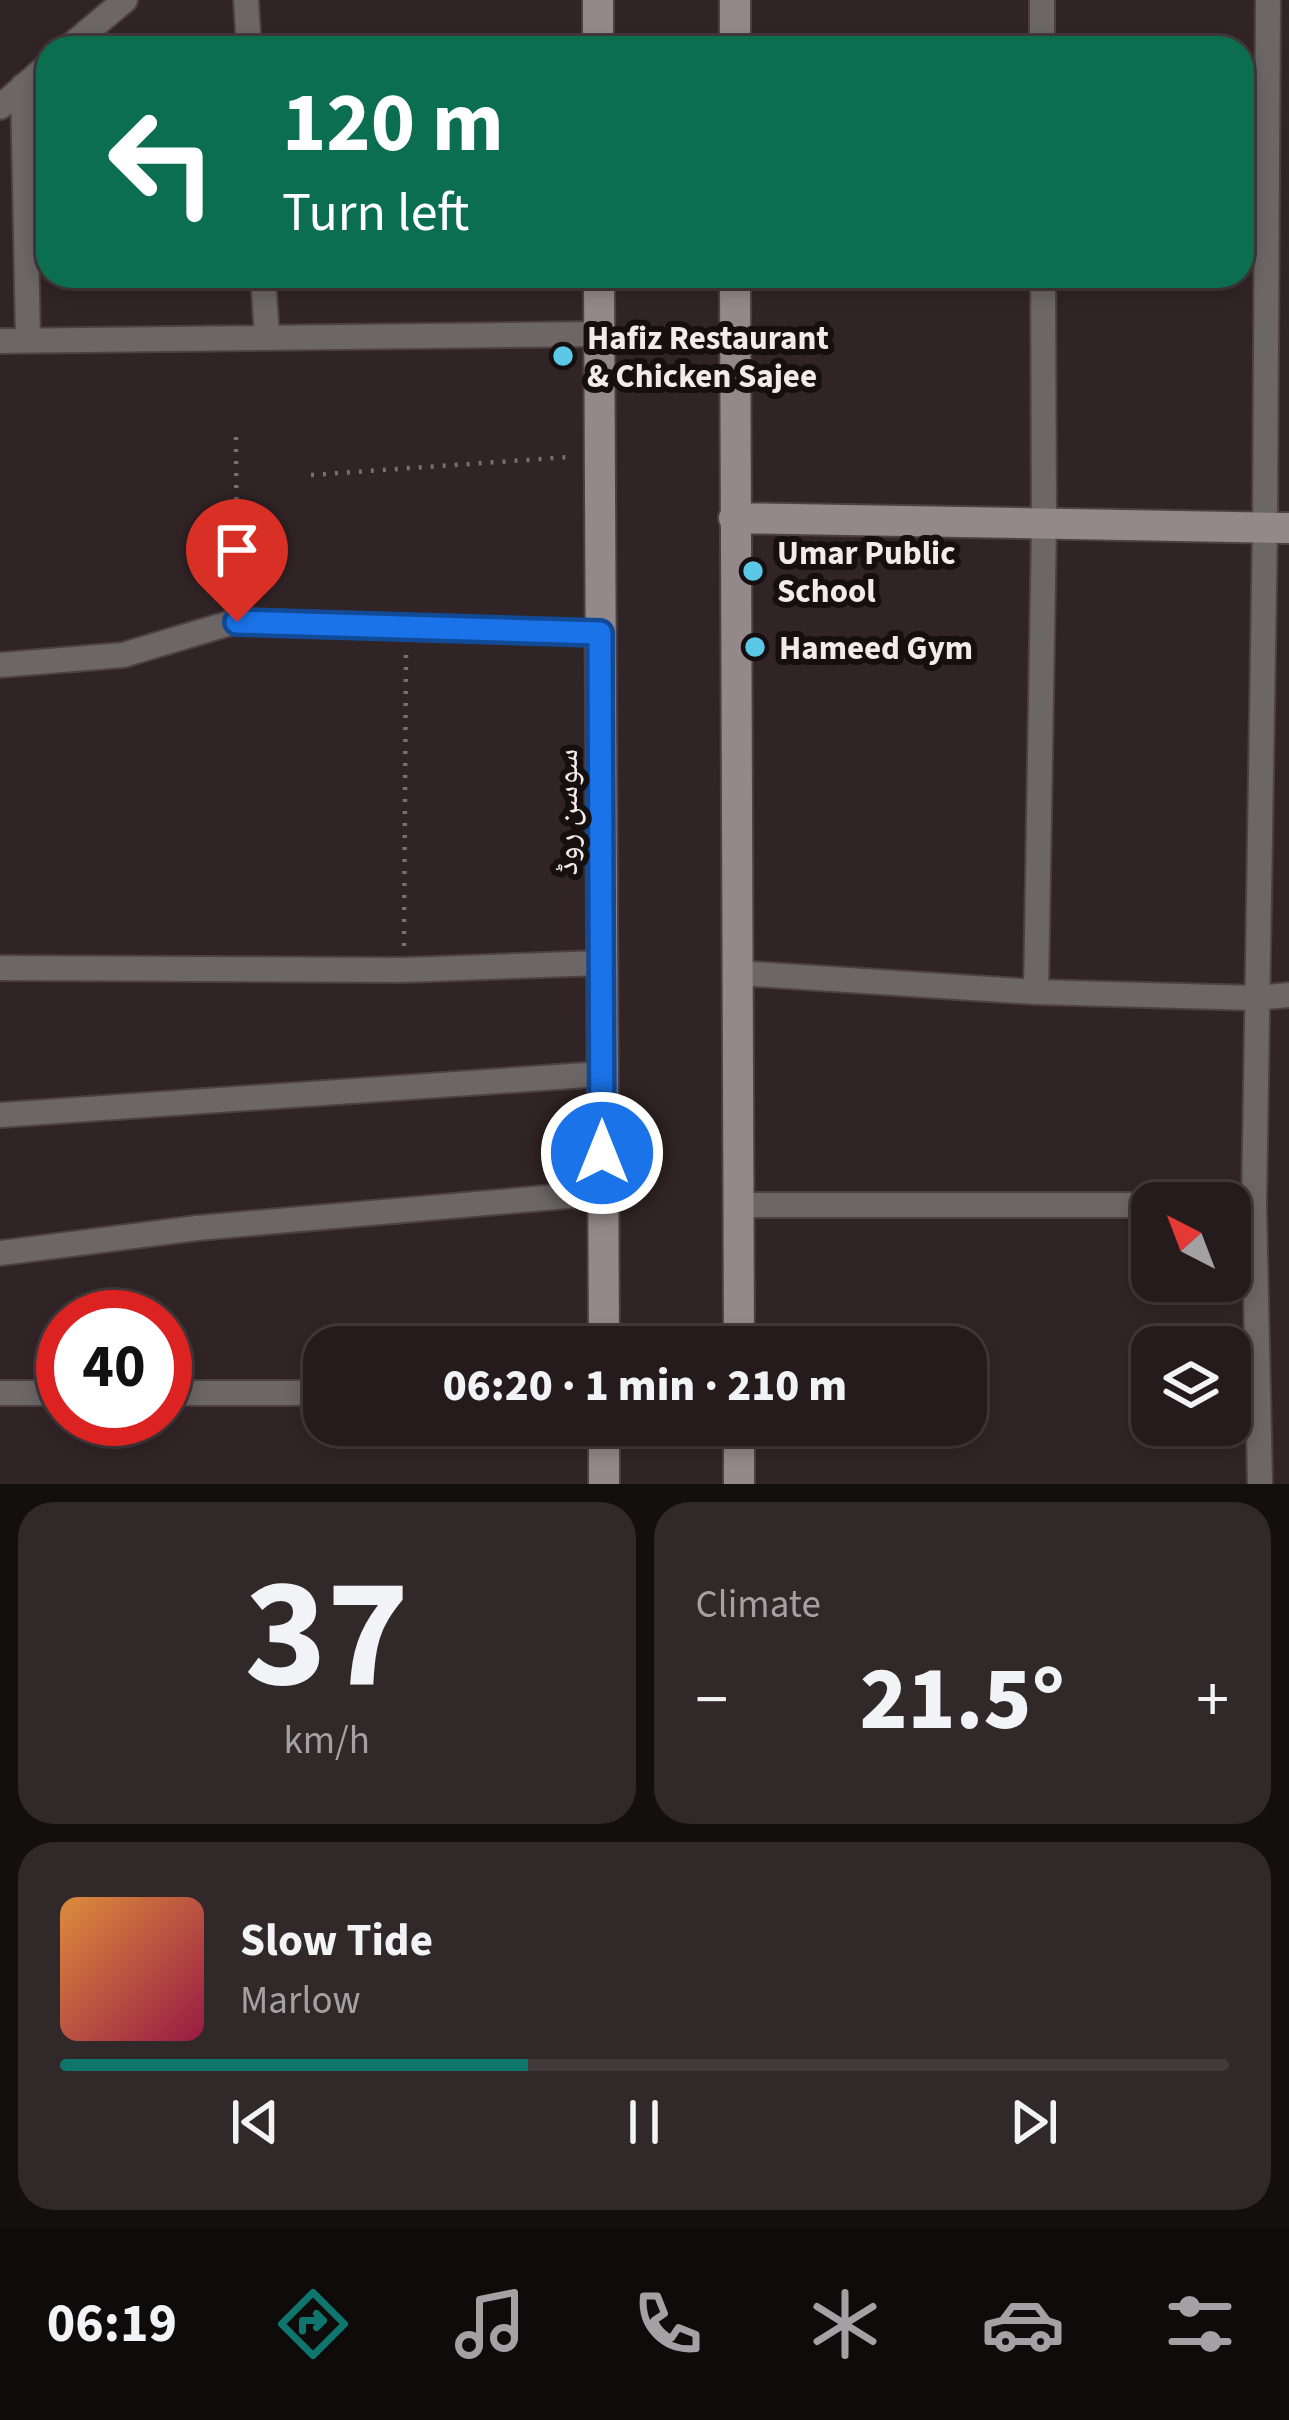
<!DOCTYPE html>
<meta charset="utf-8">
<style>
body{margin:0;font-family:"Source Sans 3","Noto Naskh Arabic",sans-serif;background:#312829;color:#f1f3f6;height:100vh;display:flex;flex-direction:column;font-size:45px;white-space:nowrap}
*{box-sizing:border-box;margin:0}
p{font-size:39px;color:#a3a1a3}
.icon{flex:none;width:66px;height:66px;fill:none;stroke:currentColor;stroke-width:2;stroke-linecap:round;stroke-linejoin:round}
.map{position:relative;height:1484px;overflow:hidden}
.panel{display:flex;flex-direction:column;gap:18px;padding:18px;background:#140f0f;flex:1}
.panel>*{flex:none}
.top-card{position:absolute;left:36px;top:36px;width:1218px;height:252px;border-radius:36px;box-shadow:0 6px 18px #0003,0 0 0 3px #42393b;background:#0b6e4f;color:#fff;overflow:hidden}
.needle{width:78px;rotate:318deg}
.controls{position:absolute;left:1131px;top:1182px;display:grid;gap:24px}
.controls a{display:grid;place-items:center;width:120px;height:120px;border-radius:24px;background:#251b1c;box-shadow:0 6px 18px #0003,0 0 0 3px #42393b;font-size:60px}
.speed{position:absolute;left:36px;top:1290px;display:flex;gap:24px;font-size:60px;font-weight:700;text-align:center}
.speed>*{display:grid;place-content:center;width:156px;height:156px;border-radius:50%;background:#251b1c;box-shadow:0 6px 18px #0003,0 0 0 3px #42393b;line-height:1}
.speed .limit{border:18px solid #d22;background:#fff;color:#111}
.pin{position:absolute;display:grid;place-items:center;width:102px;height:102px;color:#fff;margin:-123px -51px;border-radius:50% 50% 50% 0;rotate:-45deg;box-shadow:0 0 12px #0007}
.pin .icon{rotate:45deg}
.me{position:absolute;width:132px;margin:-66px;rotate:0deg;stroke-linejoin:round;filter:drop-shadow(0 0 9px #0008)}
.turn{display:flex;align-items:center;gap:42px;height:252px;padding:0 48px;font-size:54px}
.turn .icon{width:156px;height:156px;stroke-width:2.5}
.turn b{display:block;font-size:84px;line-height:102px}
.big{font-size:90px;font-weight:800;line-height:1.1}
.panel .tile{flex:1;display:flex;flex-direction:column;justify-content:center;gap:18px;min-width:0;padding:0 42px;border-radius:36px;background:#312829}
.panel .dial{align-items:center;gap:0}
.dial b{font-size:156px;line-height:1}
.song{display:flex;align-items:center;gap:36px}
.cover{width:144px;height:144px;border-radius:18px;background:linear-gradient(135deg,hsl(30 70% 55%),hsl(340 70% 35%))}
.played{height:12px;border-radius:6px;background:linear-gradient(90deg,#0f766e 40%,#42393b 40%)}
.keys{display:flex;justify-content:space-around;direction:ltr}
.heat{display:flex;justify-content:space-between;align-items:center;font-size:66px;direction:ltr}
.panel .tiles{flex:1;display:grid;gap:18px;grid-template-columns:1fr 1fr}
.tile:last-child{grid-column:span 2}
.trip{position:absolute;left:303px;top:1326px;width:684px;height:120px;border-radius:36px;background:#251b1c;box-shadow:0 6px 18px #0003,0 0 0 3px #42393b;font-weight:800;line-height:120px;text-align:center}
.tab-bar{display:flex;height:192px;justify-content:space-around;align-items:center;background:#0f0b0b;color:#a3a1a3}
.tab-bar .icon{width:84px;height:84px}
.tab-bar .current{color:#0f766e}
.tab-bar b{font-size:54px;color:#f1f3f6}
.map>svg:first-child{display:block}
</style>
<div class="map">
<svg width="1289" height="1484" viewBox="0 0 1289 1484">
<rect width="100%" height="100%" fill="#312426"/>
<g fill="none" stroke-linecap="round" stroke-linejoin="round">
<defs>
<path id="street" d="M246 0 249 48
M1042 0V48
M68 48 125 0
M23 86 28 340
M0 107 48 65
M263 276 267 337
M1043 276 1044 524 1036 992 1256 998 1289 995
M0 341 599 334
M0 665 123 655 237 621 600 633
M0 968 403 970 601 963
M737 973 1036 992
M0 1115 602 1074
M739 1205H1152
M1230 1205H1254
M0 1253 197 1228 602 1193
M0 1393H63
M165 1393H324
M1260 1484 1254 1205 1265 527 1268 0"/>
<path id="secondary" d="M598 0V48
M735 48V0
M599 276 604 1347
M735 276 739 1347
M734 518 1289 528
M739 1425V1484
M604 1484V1425"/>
</defs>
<use href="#street" stroke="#4c4042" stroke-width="28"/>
<use href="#secondary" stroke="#4c4042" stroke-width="34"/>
<path stroke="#796e70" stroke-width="4.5" stroke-dasharray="3 9" stroke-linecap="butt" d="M236 437 237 598
M311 475 569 457
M404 946 406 651"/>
<use href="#street" stroke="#6c6666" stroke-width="24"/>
<use href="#secondary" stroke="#93888a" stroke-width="30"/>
</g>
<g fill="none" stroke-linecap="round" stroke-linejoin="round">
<defs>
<path id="route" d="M237 622 600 633 602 1153"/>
</defs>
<use href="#route" stroke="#114b97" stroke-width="30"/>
<use href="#route" stroke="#1a73e8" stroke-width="21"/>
</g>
<g fill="#5ac8e6" stroke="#150f10" stroke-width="4.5">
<circle cx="563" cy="356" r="12"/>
<circle cx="753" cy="571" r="12"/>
<circle cx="755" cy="647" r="12"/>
</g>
<g text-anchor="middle" stroke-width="12" stroke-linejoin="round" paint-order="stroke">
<g font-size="33" font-weight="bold" fill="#f3eaeb" stroke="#150f10" text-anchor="start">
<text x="587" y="349">Hafiz Restaurant<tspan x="587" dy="38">&amp; Chicken Sajee</tspan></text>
<text x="777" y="564">Umar Public<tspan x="777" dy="38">School</tspan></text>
<text x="779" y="659">Hameed Gym</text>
</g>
<g font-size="33" fill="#f3eaeb" stroke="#150f10">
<text transform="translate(565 812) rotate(-90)" y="12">سوسن روڈ</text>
</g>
</g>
</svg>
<div class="controls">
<a><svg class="needle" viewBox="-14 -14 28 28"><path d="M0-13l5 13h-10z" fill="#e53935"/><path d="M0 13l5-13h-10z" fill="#a3a1a3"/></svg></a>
<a><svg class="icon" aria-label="layers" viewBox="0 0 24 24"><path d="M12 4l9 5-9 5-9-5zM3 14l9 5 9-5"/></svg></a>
</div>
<div class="speed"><div class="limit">40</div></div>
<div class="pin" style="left:237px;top:622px;background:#d93025"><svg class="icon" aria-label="arrive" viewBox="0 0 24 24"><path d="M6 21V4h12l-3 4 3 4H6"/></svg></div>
<svg class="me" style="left:602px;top:1153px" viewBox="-20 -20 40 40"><circle r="17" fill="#1a73e8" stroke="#fff" stroke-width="3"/><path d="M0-11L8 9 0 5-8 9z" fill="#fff"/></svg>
<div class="trip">06:20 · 1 min · 210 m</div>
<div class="top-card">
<div class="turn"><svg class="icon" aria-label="left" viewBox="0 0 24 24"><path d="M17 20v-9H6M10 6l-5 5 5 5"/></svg><div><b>120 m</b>Turn left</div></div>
</div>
</div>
<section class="panel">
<div class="tiles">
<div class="tile dial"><b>37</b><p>km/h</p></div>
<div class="tile"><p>Climate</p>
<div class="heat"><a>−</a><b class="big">21.5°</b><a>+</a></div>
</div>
<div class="tile">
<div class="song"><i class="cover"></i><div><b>Slow Tide</b><p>Marlow</p></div></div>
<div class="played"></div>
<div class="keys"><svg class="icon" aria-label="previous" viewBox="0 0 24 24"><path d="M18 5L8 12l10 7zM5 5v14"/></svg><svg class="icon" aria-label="pause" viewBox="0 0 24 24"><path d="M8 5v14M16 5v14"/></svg><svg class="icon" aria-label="next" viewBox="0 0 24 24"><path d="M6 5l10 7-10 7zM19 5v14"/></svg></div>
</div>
</div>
</section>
<nav class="tab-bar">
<b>06:19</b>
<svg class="icon current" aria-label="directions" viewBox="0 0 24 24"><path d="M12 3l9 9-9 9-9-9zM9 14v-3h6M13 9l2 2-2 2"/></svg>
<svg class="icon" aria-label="music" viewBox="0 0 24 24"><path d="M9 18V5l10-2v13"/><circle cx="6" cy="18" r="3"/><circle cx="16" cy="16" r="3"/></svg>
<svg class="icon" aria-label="phone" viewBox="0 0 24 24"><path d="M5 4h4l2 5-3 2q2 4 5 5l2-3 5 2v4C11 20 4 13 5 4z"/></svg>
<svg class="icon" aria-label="climate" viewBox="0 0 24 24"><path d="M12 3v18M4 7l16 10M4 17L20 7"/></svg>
<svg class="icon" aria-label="car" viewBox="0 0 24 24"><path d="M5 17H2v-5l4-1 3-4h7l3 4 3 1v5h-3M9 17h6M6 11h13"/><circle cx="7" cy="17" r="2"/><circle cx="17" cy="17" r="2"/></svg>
<svg class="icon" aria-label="filters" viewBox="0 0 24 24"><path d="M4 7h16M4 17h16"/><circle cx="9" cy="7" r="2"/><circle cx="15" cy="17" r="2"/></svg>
</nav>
